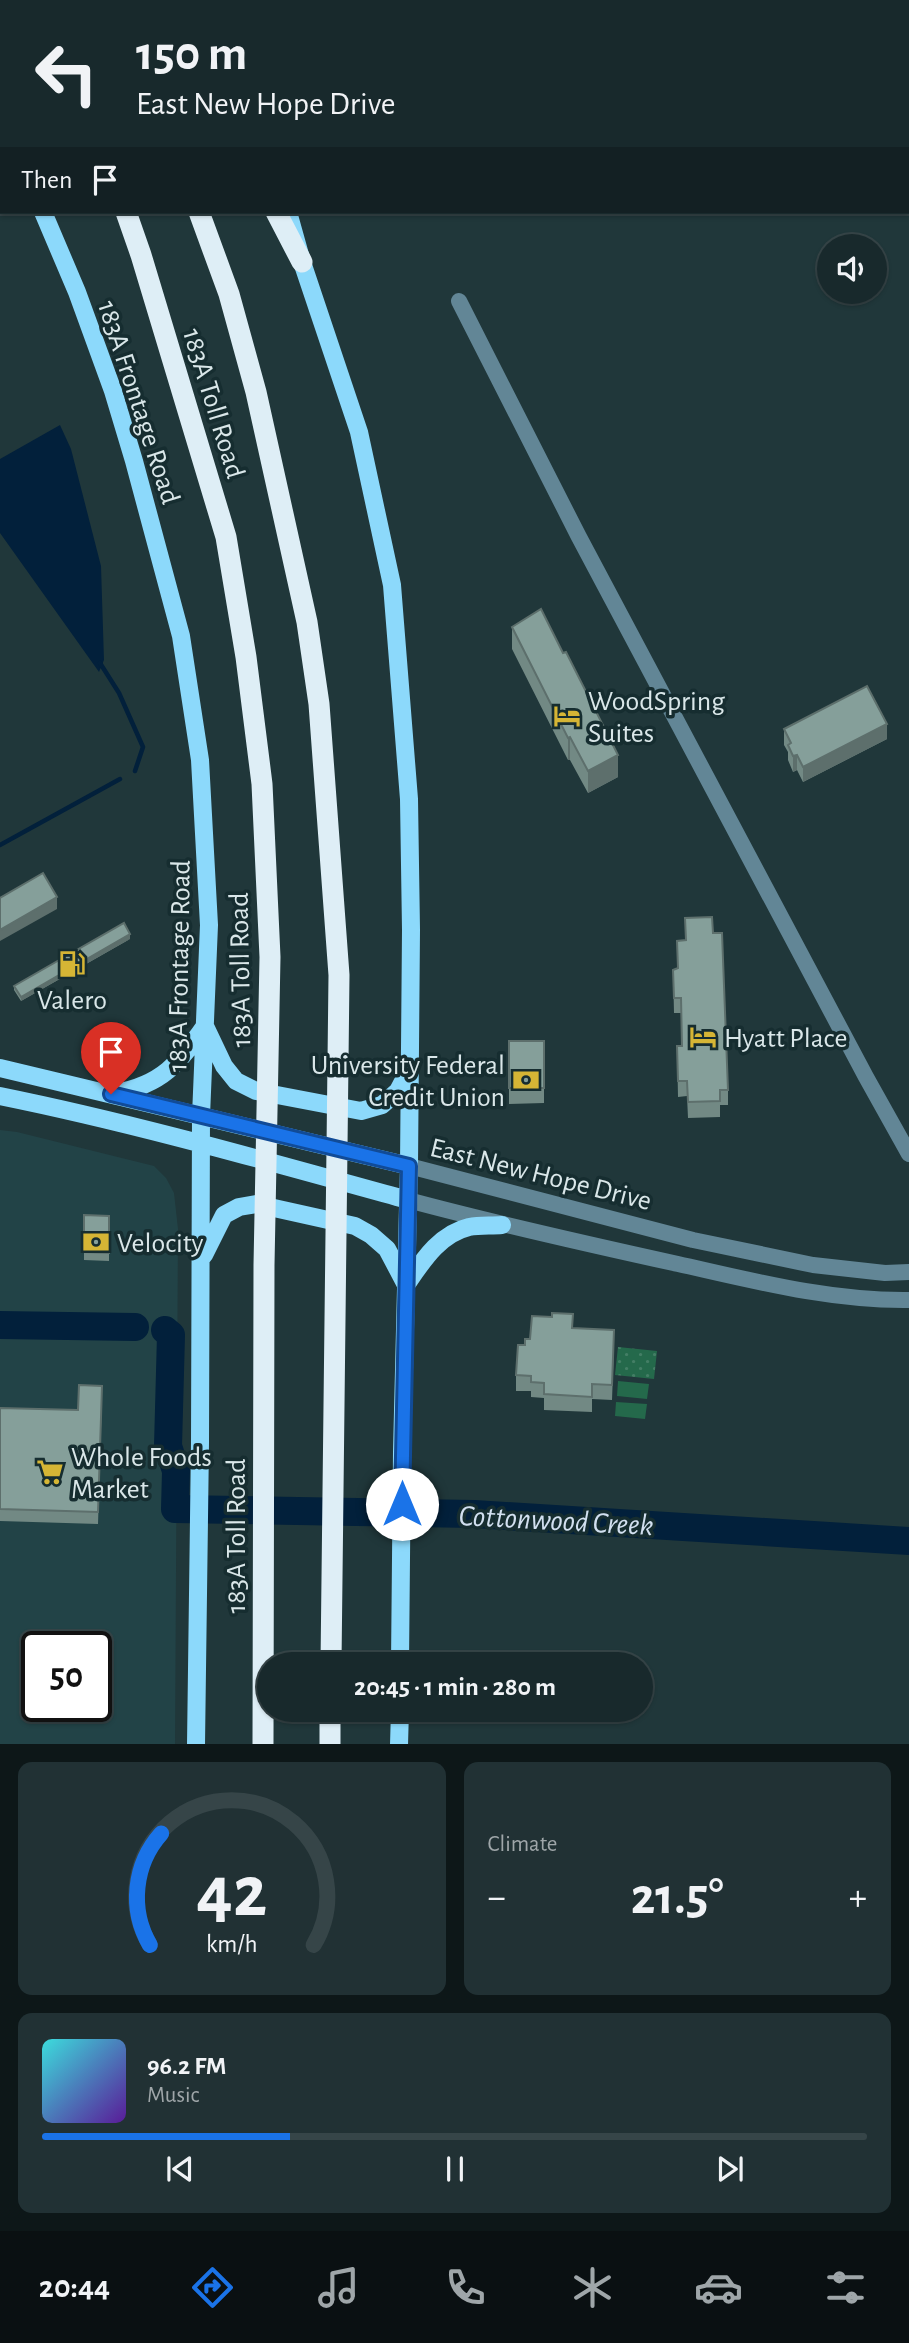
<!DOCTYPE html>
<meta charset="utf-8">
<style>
body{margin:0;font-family:"Alegreya Sans",sans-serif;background:#213134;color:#f1f3f6;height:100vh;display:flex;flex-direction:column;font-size:26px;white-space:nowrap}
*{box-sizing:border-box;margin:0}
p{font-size:23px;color:#9fa6a9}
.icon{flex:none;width:38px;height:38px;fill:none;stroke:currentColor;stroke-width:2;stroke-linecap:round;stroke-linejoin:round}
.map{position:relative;height:1744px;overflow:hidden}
.panel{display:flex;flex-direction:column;gap:18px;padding:18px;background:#0d1718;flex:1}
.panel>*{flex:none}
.guide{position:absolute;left:0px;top:0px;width:910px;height:214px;box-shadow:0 2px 5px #0004,0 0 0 2px #364548;background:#18292c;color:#f1f3f6;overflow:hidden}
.controls{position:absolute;left:817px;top:234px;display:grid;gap:14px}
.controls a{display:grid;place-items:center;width:70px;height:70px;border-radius:50%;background:#18292c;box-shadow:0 2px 5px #0004,0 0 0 2px #364548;font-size:35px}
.speed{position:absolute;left:21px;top:1631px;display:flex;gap:14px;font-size:35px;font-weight:700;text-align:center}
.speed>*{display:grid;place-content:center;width:91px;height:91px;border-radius:50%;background:#18292c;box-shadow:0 2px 5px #0004,0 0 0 2px #364548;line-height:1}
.speed .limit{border:4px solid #111;border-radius:10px;background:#fff;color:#111}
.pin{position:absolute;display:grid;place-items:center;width:60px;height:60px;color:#fff;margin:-72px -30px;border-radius:50% 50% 50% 0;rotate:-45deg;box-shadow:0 0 7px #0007}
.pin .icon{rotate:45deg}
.me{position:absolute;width:77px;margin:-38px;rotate:0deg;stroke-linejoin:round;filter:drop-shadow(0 0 5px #0008)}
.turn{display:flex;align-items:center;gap:24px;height:147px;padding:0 21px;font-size:32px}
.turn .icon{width:91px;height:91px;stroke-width:2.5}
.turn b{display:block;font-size:49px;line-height:60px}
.then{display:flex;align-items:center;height:66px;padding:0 21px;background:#0003;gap:14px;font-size:26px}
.big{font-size:52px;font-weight:700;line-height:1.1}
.panel .tile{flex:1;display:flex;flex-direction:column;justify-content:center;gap:10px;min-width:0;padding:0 24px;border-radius:14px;background:#213134}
.panel .dial{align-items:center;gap:0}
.dial svg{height:182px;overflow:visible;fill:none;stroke:#364548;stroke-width:7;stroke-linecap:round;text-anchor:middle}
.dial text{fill:#f1f3f6;stroke:none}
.song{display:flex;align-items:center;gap:21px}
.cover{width:84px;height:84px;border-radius:10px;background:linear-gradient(135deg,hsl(180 70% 55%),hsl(270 70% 35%))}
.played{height:7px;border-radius:4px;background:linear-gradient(90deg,#1a73e8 30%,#364548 30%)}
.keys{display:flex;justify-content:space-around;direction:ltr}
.heat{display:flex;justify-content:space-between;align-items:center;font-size:38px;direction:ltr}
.panel .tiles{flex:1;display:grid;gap:18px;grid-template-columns:1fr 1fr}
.tile:last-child{grid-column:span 2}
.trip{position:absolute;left:257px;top:1652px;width:396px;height:70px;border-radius:35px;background:#18292c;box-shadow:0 2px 5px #0004,0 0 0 2px #364548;font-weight:700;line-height:70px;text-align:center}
.tab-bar{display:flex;height:112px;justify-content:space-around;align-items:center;background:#0a1012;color:#9fa6a9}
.tab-bar .icon{width:49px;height:49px}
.tab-bar .active{color:#1a73e8}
.tab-bar b{font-size:32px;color:#f1f3f6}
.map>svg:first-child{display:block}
</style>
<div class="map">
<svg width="909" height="1745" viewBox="0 0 909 1745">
<defs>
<pattern id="green-dots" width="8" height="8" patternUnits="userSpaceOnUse" patternTransform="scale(1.75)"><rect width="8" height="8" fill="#24694b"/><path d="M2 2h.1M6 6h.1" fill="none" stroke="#437e65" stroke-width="1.8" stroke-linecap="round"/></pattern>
</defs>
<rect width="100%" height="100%" fill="#20373a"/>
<path fill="#224347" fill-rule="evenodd" d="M0 1130 17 1132 154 1166 166 1178 174 1193 178 1229 175 1744 0 1745ZM37 1647H96V1706H37Z"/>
<path fill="url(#green-dots)" d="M618 1347 657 1351 654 1379 615 1375Z"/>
<path fill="#24694b" d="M618 1381 649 1384 647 1399 617 1396Z
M616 1402 647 1404 645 1419 615 1416Z"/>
<path fill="#02203b" d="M60 425 71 449 101 566 104 660 99 672 0 533V459Z"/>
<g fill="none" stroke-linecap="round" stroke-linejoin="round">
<path stroke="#02203b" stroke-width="4.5" d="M100 663 119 693 143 747 135 771
M0 845 120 779"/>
<path stroke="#02203b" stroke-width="28" d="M0 1325 135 1327
M165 1330 171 1335 168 1446 176 1471 175 1509 474 1514 909 1541"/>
<path stroke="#628696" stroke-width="16" d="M459 301 579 537 866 1077 909 1154
M409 1166 693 1240 813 1265 885 1273 909 1272
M408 1200C497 1224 587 1244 678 1264 754 1281 830 1301 909 1300"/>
<path stroke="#8cd9fb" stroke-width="18" d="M225 0 226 2
M0 122 2 126
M43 212 77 292 113 391 134 461 181 636 200 760 209 925 201 1116 200 1443 196 1745
M288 212 302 262 359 432 392 585 409 799 411 930 409 1166 402 1452 400 1664
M0 1068 409 1166
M115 1093C162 1085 179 1063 205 1026L224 1066 236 1081 256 1091 361 1111 382 1105 398 1091 408 1072
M0 1096C138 1124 273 1163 408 1200
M204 1255 224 1215 239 1207 256 1204 355 1226 371 1235 387 1249 406 1285C422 1262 439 1234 469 1227 480 1225 491 1226 502 1225
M399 1745 400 1710"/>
<path stroke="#deeef6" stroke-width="21" d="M45 0 46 2
M119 0 120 2
M175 0 176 2
M126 212 141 255 226 537 246 657 262 784 270 957 264 1265 263 1745
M199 212 229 294 256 392 307 622 319 704 339 975 331 1664
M276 212 302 262
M330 1745V1710"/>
</g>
<path fill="#728984" d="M512 627 618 777 588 793 570 760H568L512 649Z
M784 729 887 739 803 782 797 770 793 772 788 760V752L784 745Z
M685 918 713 933 728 1090V1105H720V1117L688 1118 687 1096 678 1097 677 1046H682L681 1013H674L673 970 677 968 686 940Z
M130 939 21 1001 14 990V986Z
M509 1041H544V1103L509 1104Z
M84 1215 109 1216V1261L84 1260Z
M573 1328 614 1345 612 1400 592 1399V1412L544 1410V1398L531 1397V1391H516V1375L525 1345 530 1339Z
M102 1397 98 1524 0 1521V1408L78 1410Z"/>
<path fill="#5d6f6c" d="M887 724V739L803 782V767Z
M570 737V760H568V738Z
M618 755V777L588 793V771Z
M797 755V770L793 772V756Z
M57 897V909L0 941V930Z
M130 934V939L21 1001V997Z"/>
<path fill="#859f9a" stroke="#5d6f6c" stroke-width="2" d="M541 609 563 653 566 652 618 755 588 771 570 737 568 738 512 627Z
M867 686 887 724 803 767 797 755 793 756 788 745 791 743 784 729Z
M43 873 57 897 0 930V898Z
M712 917 713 933H722L728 1090H720V1101L688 1102 687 1081H678L677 1046H682L681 998H674L673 970 678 968 677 941 686 940 685 918Z
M124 923 130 934 21 997 14 986Z
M509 1041H544V1088H509Z
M84 1215 109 1216V1253L84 1252Z
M552 1313 573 1314 572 1328 614 1330 612 1385 592 1384V1397L544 1394V1383L531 1382V1376L516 1375 518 1345H525V1339H530L532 1316 552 1317Z
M79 1385 102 1386 98 1512 0 1509V1408L78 1410Z"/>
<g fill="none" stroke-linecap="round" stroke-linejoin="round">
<defs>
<path id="route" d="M111 1094 409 1166 402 1504"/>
</defs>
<use href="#route" stroke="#114b97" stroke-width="18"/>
<use href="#route" stroke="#1a73e8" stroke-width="12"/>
</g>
<defs>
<symbol id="hotel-bare" viewBox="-9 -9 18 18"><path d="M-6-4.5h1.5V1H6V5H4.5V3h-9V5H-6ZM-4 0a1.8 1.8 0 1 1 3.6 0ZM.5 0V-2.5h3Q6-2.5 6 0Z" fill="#d5b535" stroke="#162d30" stroke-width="2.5" paint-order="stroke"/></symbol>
<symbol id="fuel-bare" viewBox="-9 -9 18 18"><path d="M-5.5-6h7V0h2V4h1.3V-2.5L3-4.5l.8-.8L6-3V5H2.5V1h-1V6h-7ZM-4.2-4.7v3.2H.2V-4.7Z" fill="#d5b535" stroke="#162d30" stroke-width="2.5" paint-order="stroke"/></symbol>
<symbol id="bank-bare" viewBox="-9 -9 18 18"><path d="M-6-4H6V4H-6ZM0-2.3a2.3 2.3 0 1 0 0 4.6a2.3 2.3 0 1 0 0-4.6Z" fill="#d5b535" stroke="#162d30" stroke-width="2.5" paint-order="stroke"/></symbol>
<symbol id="supermarket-bare" viewBox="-9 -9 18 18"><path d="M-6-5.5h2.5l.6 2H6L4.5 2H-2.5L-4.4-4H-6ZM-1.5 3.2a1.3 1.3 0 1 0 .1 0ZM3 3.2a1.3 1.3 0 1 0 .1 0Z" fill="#d5b535" stroke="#162d30" stroke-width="2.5" paint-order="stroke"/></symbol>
</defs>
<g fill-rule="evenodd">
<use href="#hotel-bare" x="548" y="697" width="38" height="38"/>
<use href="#fuel-bare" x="53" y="945" width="38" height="38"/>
<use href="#hotel-bare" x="684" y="1018" width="38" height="38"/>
<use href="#bank-bare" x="507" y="1061" width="38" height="38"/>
<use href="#bank-bare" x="77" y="1223" width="38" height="38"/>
<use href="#supermarket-bare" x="31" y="1453" width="38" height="38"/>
</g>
<g text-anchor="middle" stroke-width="7" stroke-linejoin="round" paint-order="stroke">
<g font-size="28" fill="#dae7e9" stroke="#162d30">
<text transform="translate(140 402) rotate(72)" y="10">183A Frontage Road</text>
<text transform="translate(215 403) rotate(73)" y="10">183A Toll Road</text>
<text transform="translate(178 966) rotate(-89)" y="10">183A Frontage Road</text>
<text transform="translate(239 970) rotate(-91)" y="10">183A Toll Road</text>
<text transform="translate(541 1173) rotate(14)" y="10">East New Hope Drive</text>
<text transform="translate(235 1536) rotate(-90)" y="10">183A Toll Road</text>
</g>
<g font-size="28" fill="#dae7e9" stroke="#162d30" text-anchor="start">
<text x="588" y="710">WoodSpring<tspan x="588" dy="32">Suites</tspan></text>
<text x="72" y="1009" text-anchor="middle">Valero</text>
<text x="724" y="1047">Hyatt Place</text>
<text x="505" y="1074" text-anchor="end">University Federal<tspan x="505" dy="32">Credit Union</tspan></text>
<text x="117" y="1252">Velocity</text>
<text x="71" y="1466">Whole Foods<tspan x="71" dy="32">Market</tspan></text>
</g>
<g font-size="30" font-style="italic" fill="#d2e0f0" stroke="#162d30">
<text transform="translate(556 1520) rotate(3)" y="10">Cottonwood Creek</text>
</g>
</g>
</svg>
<div class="controls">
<a><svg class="icon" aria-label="sound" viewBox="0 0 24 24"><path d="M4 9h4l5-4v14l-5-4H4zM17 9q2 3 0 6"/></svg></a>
</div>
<div class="speed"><div class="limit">50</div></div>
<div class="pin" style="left:111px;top:1094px;background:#d93025"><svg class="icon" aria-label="arrive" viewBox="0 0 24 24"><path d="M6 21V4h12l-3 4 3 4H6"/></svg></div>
<svg class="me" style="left:402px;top:1504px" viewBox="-20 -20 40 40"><circle r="19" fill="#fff"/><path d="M0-13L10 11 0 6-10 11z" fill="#1a73e8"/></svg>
<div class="trip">20:45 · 1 min · 280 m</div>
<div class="guide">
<div class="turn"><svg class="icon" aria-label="left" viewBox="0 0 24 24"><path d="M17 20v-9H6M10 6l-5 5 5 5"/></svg><div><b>150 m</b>East New Hope Drive</div></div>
<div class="then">Then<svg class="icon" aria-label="arrive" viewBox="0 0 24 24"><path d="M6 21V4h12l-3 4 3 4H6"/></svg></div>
</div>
</div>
<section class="panel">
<div class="tiles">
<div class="tile dial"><svg viewBox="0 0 100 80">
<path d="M14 69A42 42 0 1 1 86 69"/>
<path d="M14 69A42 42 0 0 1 19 20" stroke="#1a73e8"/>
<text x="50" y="56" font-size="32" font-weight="700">42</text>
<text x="50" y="72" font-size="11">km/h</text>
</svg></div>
<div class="tile"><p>Climate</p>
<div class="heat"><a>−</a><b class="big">21.5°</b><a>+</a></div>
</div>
<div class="tile">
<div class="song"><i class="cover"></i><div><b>96.2 FM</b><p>Music</p></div></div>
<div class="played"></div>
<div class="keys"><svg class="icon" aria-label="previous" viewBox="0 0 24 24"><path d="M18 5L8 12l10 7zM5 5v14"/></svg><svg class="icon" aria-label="pause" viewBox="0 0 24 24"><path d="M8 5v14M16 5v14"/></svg><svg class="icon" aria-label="next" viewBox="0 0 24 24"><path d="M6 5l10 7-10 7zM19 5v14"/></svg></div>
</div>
</div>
</section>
<nav class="tab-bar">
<b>20:44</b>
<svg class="icon active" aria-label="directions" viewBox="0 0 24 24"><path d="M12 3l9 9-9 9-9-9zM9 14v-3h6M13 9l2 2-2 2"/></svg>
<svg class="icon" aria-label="music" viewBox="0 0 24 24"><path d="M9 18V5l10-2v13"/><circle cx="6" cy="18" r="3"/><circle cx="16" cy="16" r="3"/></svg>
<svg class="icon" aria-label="phone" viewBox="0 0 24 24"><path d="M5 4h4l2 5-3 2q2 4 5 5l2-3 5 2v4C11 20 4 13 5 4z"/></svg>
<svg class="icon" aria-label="climate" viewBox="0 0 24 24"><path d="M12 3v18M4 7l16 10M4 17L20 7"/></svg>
<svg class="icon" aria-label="car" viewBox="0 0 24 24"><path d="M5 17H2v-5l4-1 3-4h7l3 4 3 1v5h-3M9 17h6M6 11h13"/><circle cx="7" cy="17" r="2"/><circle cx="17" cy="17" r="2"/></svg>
<svg class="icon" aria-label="filters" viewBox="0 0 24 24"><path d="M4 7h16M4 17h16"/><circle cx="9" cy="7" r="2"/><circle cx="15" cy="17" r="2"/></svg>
</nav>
